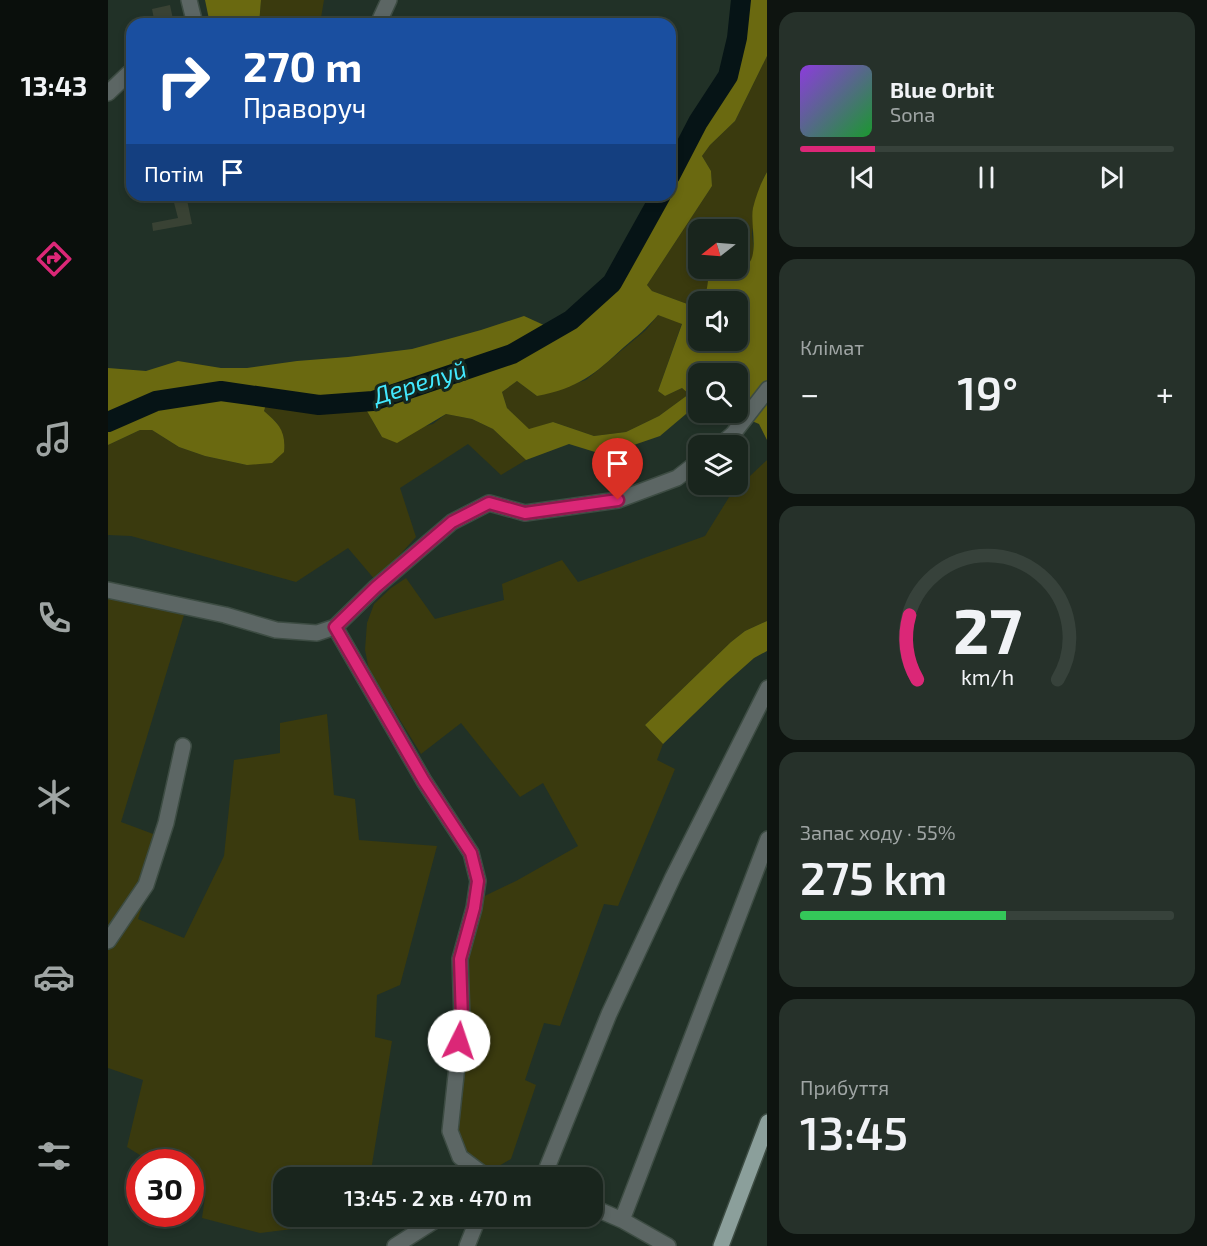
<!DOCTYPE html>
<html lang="uk">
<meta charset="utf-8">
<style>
body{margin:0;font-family:"Exo 2",sans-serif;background:#26312a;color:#f1f3f6;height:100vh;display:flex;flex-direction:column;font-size:22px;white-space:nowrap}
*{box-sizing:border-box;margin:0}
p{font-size:20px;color:#9fa5a4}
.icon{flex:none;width:33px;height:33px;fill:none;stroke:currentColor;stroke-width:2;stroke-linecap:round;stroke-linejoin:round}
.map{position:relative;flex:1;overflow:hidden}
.panel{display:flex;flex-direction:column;gap:12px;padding:12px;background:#0e1410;width:440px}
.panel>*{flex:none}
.hud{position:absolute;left:18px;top:18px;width:550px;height:183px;border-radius:18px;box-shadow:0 3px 9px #0003,0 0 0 2px #37423b;background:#1a4fa0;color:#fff;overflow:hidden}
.needle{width:39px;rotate:253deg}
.buttons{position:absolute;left:580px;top:219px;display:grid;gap:12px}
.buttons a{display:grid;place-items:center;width:60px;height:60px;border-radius:12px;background:#19251d;box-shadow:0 3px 9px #0003,0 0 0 2px #37423b;font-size:30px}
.speed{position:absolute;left:18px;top:1149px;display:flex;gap:12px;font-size:30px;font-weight:700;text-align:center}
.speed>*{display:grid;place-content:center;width:78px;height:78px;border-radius:50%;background:#19251d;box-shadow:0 3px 9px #0003,0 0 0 2px #37423b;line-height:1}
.speed .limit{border:9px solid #d22;background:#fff;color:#111}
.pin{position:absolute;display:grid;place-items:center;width:51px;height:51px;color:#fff;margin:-62px -26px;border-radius:50% 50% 50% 0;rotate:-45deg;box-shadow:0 0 6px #0007}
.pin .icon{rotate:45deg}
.me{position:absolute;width:66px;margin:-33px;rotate:4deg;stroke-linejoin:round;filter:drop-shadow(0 0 4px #0008)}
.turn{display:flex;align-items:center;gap:21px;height:126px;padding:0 18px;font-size:27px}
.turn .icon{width:78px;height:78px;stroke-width:2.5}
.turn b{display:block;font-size:42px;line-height:51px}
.then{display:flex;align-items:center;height:57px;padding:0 18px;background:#0003;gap:12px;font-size:22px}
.big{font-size:45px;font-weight:600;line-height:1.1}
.panel .tile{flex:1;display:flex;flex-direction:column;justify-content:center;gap:9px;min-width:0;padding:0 21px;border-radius:18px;background:#26312a}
.panel .dial{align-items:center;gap:0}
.dial svg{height:156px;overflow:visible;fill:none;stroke:#37423b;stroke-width:7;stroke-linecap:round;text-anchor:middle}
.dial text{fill:#f1f3f6;stroke:none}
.song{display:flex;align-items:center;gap:18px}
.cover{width:72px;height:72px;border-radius:9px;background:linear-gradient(135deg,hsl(270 70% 55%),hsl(130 70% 35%))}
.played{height:6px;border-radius:3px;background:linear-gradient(90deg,#db2777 20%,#37423b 20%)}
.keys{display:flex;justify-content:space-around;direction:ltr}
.heat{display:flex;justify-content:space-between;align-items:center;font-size:33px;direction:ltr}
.charge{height:9px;border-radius:4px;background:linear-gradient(90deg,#34c759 55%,#37423b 0)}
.trip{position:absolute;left:165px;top:1167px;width:330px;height:60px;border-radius:18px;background:#19251d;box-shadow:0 3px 9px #0003,0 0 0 2px #37423b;font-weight:600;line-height:60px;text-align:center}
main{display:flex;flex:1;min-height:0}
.tab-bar{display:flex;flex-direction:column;width:108px;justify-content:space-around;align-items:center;background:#0a0f0c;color:#9fa5a4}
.tab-bar .icon{width:42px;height:42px}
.tab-bar .on{color:#db2777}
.tab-bar b{font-size:27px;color:#f1f3f6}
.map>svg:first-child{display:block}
</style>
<main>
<nav class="tab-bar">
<b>13:43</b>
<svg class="icon on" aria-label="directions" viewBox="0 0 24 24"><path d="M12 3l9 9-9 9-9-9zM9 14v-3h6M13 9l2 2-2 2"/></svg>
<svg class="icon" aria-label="music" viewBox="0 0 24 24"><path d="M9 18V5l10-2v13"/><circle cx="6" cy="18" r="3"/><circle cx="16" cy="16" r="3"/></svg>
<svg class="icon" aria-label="phone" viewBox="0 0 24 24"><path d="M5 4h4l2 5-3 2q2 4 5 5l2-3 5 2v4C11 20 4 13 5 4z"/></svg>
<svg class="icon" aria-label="climate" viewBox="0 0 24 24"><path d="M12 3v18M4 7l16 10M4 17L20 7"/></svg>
<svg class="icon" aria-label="car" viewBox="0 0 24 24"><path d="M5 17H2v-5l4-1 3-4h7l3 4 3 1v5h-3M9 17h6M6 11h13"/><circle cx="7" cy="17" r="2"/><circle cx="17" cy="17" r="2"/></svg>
<svg class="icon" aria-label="filters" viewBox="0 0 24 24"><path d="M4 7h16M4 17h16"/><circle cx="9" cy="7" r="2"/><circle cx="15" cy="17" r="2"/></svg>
</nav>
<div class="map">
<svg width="660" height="1246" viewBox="0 0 660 1246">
<rect width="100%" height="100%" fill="#213127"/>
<path fill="#3a3a0e" d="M153 0H216L212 24H151Z
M659 56V172L655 179 644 233 646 254 641 264 630 269H628L630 268V230H591V268L603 269C596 287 605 295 582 305L544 291 539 285 604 186 603 171 594 156 602 145 627 121Z
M550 315 574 323 550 391 557 396 574 388 581 394 551 416 518 432 486 436 445 422 421 430 399 408 394 392 409 381 429 396 478 380 538 330Z
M161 395 252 399 274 437 325 424 338 414 364 419 385 429 418 460 393 475 360 444 292 488 308 537 268 581 240 548 188 582 23 536 0 535V445L32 430H44L71 447 97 456 139 465 169 423 156 411Z
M659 460V621L637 631 623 642 537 725 555 744 549 760 567 769 510 906 496 904 452 1026 436 1023 417 1080 428 1085 403 1159 372 1177 353 1167 345 1078 348 955 362 903 408 881 470 846 435 783 412 797 353 723 313 754 261 670 257 650 259 623 266 604 283 588 298 578 327 619 396 600 394 584 454 560 470 582 597 536 623 494Z
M0 586 80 602 13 822 56 838 30 919 76 938 116 856 126 760 172 753V723L219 714 226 795 247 799 251 840 329 846 292 985 269 995 267 1037 284 1041 262 1177 176 1178V1216L217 1217V1225L152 1233 94 1218 97 1197 83 1187 82 1162H43L19 1147 35 1080 0 1068Z"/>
<path fill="#6a6910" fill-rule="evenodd" d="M97 0H153L151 24H102Z
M637 0H659V56L627 121 602 145 594 156 603 171 604 186 539 285 544 291 582 305C605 295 596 287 603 269 614 269 632 272 640 264 651 254 642 223 645 208 648 196 653 182 659 172L660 381 656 387 659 397V440L651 424 625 413 630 412V374H591V403L552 436 520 447 487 452 461 444 418 460 385 429 364 419 338 414 289 443 274 437 252 399 161 395 156 411C171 424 178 431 176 452L164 463 139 465 97 456 71 447 44 430H32L0 445V368L38 371 70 361 113 368H139L189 361 240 357 304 349 373 330 416 316 438 326 453 328 480 310 504 291 559 195H562L563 188 600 119 620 88 629 61ZM591 302H630V340H591ZM550 315 574 324 550 391 557 396 574 388 581 394 551 416 518 432 486 436 445 422 421 429 399 408 394 392 409 381 429 396C470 388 486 375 516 347 528 337 539 328 550 315Z
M659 621V651L646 658 619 682 555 744 537 725 623 642 637 631Z"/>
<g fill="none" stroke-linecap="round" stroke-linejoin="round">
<path stroke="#061416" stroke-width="20" d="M562 176 590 122 620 76 629 38 633 0
M0 422 48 401 113 391 211 405 265 401 404 354 463 320 504 283 553 195"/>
</g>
<path fill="#394234" d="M62 5 66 24H47L44 9Z
M64 195H78L84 224 45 231 44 223 70 218Z"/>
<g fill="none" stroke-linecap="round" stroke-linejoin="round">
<defs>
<path id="minor" d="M81 0 87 24
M270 24 281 0
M0 93 20 74 24 73
M611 446 625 434 660 389
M0 590 117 615 168 630 209 633 227 627 268 587 344 522 381 503 417 513 510 500 569 478 591 461
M227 627 316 781 363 853 370 881 366 908 352 959 354 1019 342 1131 352 1157 380 1178
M0 941 38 885 58 823 75 746
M435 1178 501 1014 565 877 660 688
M484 1207 514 1220 560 1246
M514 1220 660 839
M287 1246 334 1216
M359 1246 371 1216"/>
<path id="major" d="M613 1246 660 1122"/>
</defs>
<use href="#minor" stroke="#3d4c43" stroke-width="18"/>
<use href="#major" stroke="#3d4c43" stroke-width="18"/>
<use href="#minor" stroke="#5c6664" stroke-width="15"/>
<use href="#major" stroke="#8b9f9b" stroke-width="15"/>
</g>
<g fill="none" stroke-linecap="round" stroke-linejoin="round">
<defs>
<path id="route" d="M351 1041 354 1019 352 959 366 908 370 881 363 853 316 781 227 627 268 587 344 522 381 503 417 513 510 500"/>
</defs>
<use href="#route" stroke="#8e194d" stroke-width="15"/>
<use href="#route" stroke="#db2777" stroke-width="10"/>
</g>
<g text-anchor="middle" stroke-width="6" stroke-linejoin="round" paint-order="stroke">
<g font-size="24" font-style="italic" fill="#42e8fe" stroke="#17271e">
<text transform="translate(312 383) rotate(-17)" y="8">Дерелуй</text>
</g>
</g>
</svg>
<div class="buttons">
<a><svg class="needle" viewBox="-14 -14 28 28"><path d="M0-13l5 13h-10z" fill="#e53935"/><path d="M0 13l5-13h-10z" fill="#9fa5a4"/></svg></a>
<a><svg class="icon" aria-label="sound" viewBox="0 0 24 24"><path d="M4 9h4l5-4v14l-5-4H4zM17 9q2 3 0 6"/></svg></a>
<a><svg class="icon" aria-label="search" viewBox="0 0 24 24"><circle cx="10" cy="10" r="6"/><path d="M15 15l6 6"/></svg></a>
<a><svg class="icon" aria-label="layers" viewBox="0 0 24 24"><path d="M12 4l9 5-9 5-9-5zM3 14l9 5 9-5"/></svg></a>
</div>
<div class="speed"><div class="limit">30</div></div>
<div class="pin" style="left:510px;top:500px;background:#d93025"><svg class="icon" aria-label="arrive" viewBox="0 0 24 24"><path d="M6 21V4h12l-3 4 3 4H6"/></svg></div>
<svg class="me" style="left:351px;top:1041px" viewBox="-20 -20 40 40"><circle r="19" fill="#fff"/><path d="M0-13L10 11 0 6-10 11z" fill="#db2777"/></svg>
<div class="trip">13:45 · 2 хв · 470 m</div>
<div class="hud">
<div class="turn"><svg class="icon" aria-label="right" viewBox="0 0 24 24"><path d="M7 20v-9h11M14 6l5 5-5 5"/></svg><div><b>270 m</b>Праворуч</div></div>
<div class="then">Потім<svg class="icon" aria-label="arrive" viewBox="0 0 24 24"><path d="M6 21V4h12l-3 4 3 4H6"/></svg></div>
</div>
</div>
<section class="panel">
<div class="tile">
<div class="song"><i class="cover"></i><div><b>Blue Orbit</b><p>Sona</p></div></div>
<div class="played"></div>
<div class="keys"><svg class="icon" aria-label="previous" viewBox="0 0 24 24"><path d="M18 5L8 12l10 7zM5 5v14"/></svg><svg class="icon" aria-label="pause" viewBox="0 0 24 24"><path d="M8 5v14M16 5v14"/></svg><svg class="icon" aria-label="next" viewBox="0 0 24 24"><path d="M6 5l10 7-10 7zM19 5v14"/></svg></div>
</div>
<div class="tile"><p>Клімат</p>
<div class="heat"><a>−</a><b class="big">19°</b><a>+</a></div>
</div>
<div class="tile dial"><svg viewBox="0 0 100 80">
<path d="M14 69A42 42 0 1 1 86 69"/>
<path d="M14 69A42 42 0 0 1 10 36" stroke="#db2777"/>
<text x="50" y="56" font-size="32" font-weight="700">27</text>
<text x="50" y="72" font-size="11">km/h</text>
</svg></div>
<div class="tile"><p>Запас ходу · 55%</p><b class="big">275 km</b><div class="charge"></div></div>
<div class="tile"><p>Прибуття</p><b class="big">13:45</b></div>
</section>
</main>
